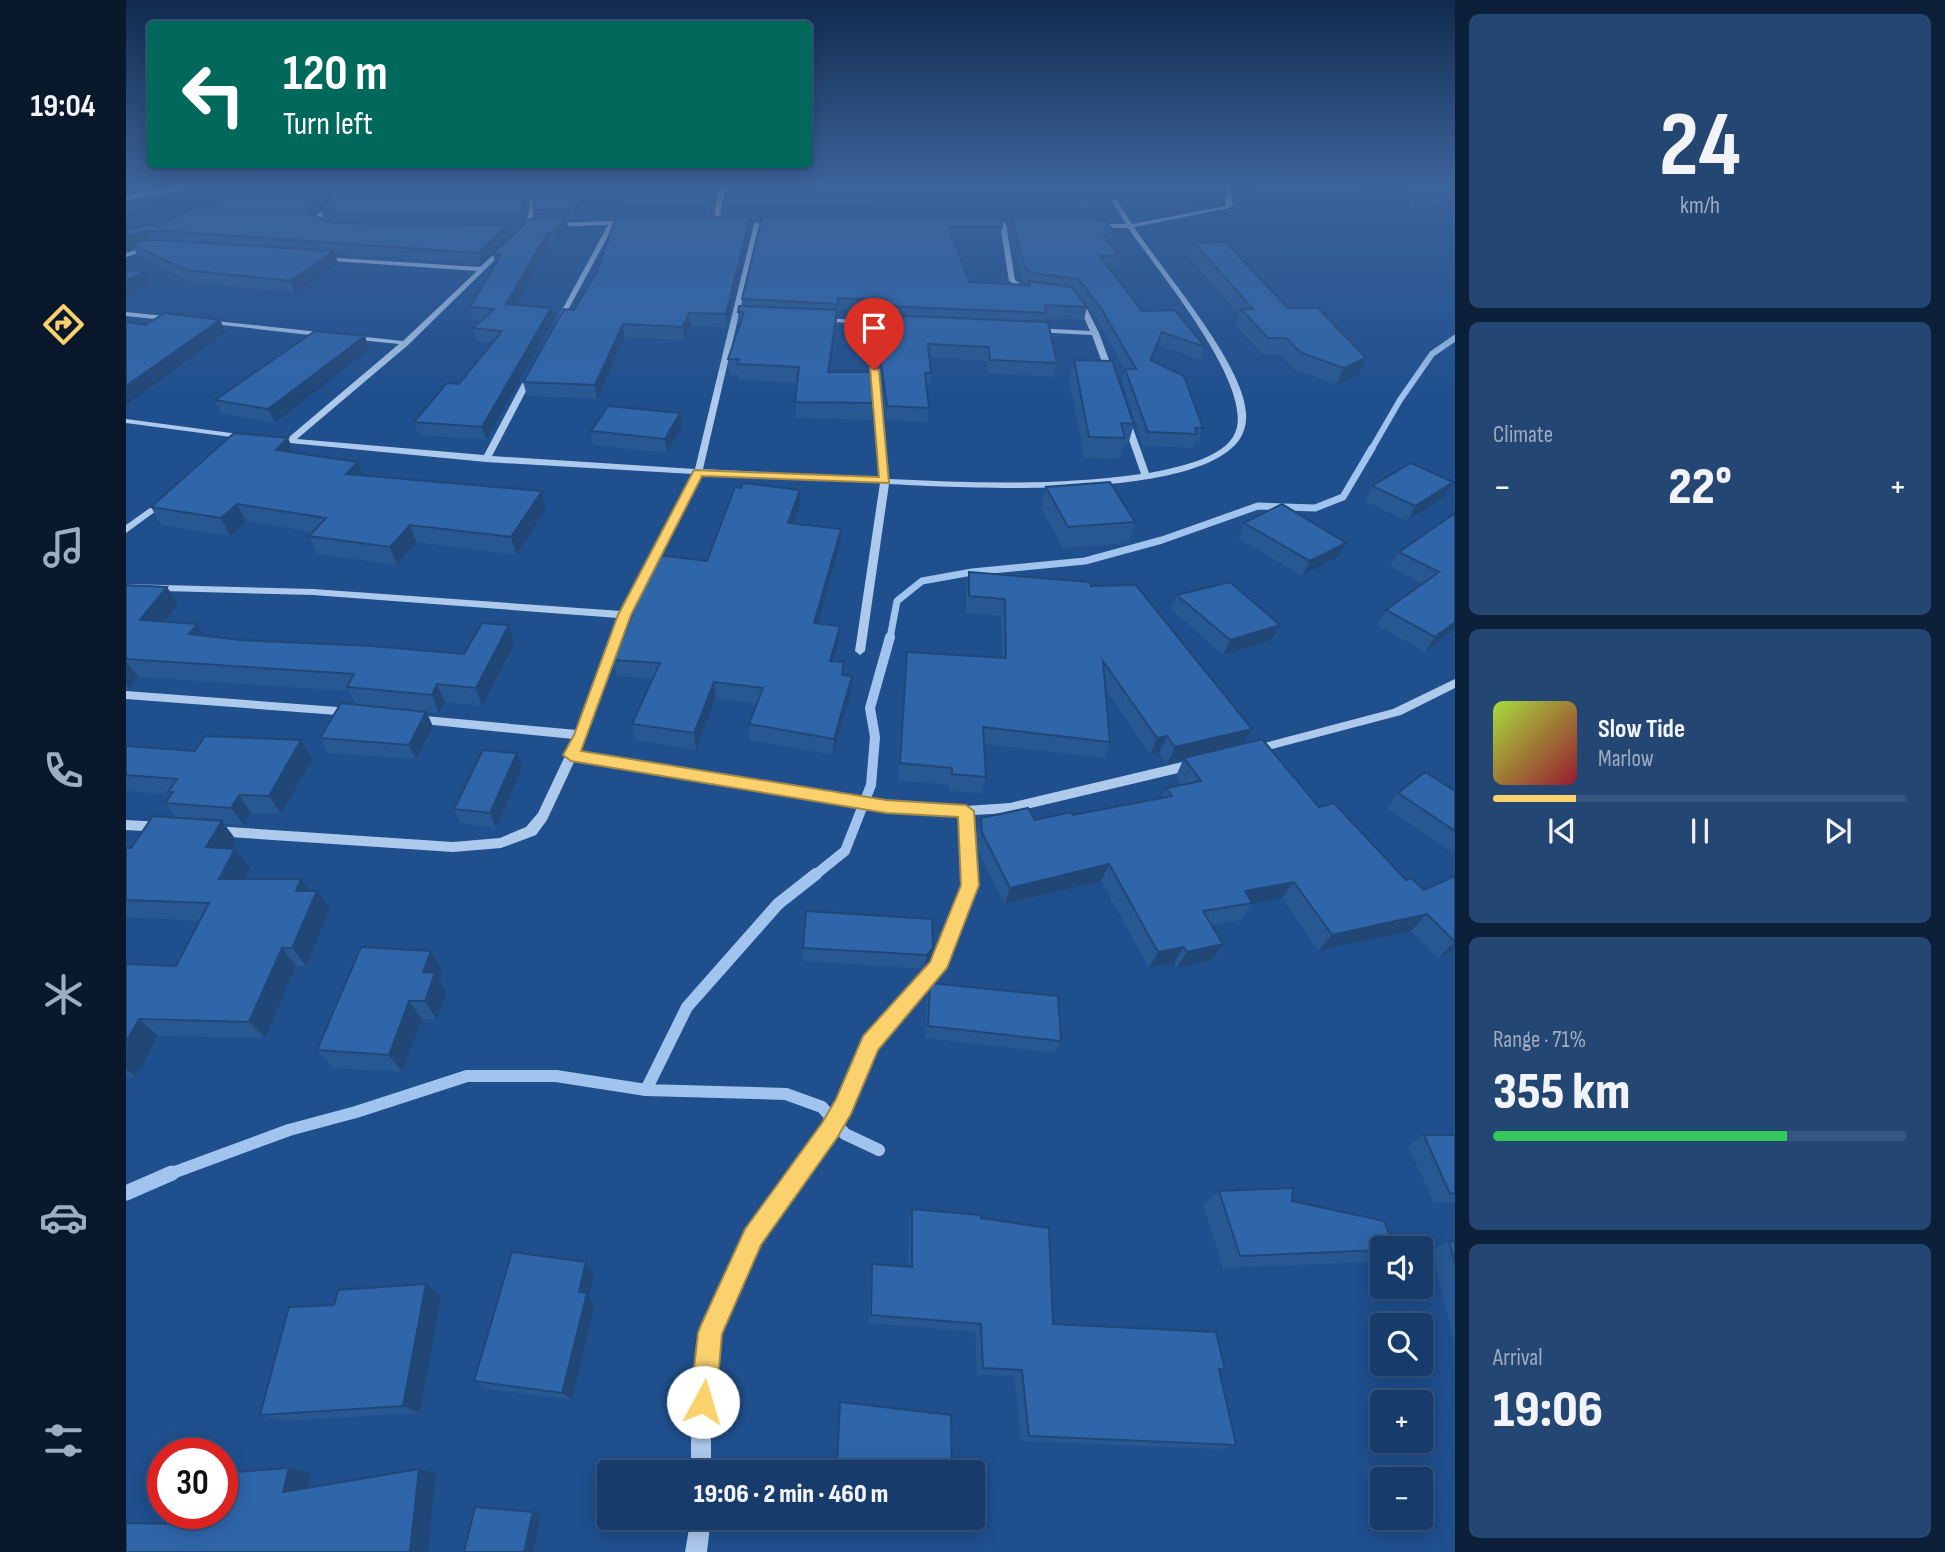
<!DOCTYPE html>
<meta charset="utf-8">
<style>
body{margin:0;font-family:"Sofia Sans Condensed",sans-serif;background:#244672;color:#f1f3f6;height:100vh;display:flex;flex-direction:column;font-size:26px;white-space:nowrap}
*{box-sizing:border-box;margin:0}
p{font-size:23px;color:#9eadc1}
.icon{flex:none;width:38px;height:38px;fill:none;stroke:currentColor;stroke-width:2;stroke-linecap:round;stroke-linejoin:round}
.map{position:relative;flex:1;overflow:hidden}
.panel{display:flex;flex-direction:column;gap:14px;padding:14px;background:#0d203a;width:490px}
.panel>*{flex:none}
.top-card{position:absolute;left:21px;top:21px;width:665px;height:147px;border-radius:7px;box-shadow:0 4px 18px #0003,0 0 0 2px #36557e;background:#00695c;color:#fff;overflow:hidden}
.tools{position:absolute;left:1244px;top:1236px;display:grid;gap:14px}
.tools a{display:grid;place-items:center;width:63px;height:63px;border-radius:7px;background:#173b6a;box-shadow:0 4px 18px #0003,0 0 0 2px #36557e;font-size:35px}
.speed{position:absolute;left:21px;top:1438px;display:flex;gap:14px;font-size:35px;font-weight:700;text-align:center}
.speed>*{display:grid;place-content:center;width:91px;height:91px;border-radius:50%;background:#173b6a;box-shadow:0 4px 18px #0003,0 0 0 2px #36557e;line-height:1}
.speed .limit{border:10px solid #d22;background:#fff;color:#111}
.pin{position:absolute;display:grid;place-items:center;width:60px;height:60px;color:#fff;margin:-72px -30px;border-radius:50% 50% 50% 0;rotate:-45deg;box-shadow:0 0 7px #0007}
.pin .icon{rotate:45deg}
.me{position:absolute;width:77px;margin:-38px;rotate:6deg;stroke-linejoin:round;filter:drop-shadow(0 0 5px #0008)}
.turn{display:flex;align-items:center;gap:24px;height:147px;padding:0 21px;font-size:32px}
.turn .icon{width:91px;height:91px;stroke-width:2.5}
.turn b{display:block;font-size:49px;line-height:60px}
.big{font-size:52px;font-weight:800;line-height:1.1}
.panel .tile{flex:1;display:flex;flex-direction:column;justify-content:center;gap:10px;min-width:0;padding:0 24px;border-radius:10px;background:#244672}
.panel .dial{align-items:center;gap:0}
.dial b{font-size:91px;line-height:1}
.song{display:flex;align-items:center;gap:21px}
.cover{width:84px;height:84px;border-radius:10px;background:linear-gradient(135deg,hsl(80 70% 55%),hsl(350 70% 35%))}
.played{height:7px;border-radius:4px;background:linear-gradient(90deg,#fad16d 20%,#36557e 20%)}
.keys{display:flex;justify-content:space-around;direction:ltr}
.heat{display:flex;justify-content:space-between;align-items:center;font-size:38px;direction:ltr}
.charge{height:10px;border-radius:5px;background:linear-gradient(90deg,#34c759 71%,#36557e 0)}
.trip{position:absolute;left:471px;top:1460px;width:388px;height:70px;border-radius:7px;background:#173b6a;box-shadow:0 4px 18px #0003,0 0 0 2px #36557e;font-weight:800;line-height:70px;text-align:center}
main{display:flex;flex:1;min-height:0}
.menu{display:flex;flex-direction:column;width:126px;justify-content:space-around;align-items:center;background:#09182a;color:#9eadc1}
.menu .icon{width:49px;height:49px}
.menu .current{color:#fad16d}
.menu b{font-size:32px;color:#f1f3f6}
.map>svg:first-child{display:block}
</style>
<main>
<nav class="menu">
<b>19:04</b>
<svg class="icon current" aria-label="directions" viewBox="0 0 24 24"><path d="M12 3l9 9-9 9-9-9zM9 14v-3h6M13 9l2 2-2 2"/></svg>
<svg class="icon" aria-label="music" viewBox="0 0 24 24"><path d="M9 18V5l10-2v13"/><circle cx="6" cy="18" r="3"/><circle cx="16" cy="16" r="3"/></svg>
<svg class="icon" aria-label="phone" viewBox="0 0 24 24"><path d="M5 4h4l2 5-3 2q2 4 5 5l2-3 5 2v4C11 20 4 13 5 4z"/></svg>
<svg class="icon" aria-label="climate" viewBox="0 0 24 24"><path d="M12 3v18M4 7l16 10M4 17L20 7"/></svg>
<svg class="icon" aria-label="car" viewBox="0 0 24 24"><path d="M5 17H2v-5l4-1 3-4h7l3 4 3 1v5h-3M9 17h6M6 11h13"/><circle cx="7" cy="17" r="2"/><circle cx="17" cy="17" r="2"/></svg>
<svg class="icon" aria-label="filters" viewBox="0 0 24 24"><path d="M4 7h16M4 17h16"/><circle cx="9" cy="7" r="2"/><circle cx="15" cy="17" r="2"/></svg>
</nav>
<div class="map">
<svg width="1329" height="1552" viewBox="0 0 1329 1552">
<rect width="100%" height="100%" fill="#1f4f8d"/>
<path fill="#2961a5" d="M0 182H76L0 213Z"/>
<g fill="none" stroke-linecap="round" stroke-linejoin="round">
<path stroke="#a0c4ee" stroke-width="4.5" d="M0 198 79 182"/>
<path stroke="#a0c4ee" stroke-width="6" d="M1245 450 1274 400 1306 354 1329 338"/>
<path stroke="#a0c4ee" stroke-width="7" d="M764 638 771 601 796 581 846 572 959 561 1036 540 1132 506 1189 508 1217 497 1246 448"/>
<path stroke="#a0c4ee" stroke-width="10" d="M688 876 719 851 745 785 749 737 744 708 764 637"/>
<path stroke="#a0c4ee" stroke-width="12" d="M520 1090 561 1007 652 904 690 874
M41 1175 163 1130 230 1112 341 1076H430L520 1090 660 1094 696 1107 719 1134 753 1150"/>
<path stroke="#a0c4ee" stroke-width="15" d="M0 1193 46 1173"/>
<path fill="#adc9ec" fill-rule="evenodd" d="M225 182H231L193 220 201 225V227L188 222 189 217Z
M599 182H604L598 194 593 223 590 225 587 223 592 194Z
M974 182H979L1006 224 1100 206 1096 182H1102L1107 204 1104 208 1008 227C1036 270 1118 364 1120 413 1121 425 1117 438 1108 446 1054 500 838 488 763 484L739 651 734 655 729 651 754 483 576 475 503 615 461 735 453 752 760 801 840 806 884 803 1069 759 1075 764 1069 769 884 813 847 815 851 885 817 973 750 1048 723 1113 710 1137 633 1243 593 1334 585 1426V1472H565V1426L575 1333 621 1231 698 1125 711 1101 739 1038 806 964 837 885 834 816 760 811 449 760 421 820 410 835 375 848 327 852 88 836 83 835 82 831 83 827 88 826 327 842 374 838 400 827 412 813 447 739 288 723 282 719 288 715 451 730 492 618 187 595 0 590V584L187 589 495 611 567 474 360 462 143 441V437L162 438 273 344 223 339H220V335L277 341 351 271 193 260 195 257 354 267 376 247 381 248 282 345 171 439 358 455 401 374 405 372 409 374 366 456 569 469 628 224 631 222 634 224 577 469 754 478 744 370 748 368 752 370 763 479C847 483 931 486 1015 474L996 420 1000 418 1004 420 1023 473C1048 468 1098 459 1109 433 1130 387 1029 267 1002 228H969L966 226 969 224H1000Z
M383 196 410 200 405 227 400 226 405 202 383 198Z
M486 221 506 223 488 225 436 321 431 322 430 321 482 225 426 227 423 225 426 223Z
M877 222 880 224 889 280 906 291V293H902L883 281 874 224Z
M26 245 28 248 0 257V253Z
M953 297 956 299 973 333 989 376 988 378 981 376 966 335 908 332 904 330 908 328 964 331 950 299Z
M0 312 48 317 51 319 48 321 0 316Z
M695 318 771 322 774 324 771 326 693 321V319Z
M80 320 202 333 206 335 202 337 78 323V321Z
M0 419 120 435 124 437 120 439 0 423Z
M38 498 41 499V503L0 533V525Z
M1329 679V688L1275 715 1127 754 1121 750 1127 746 1267 709Z
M0 691 225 708 231 712 225 716 0 699Z
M0 820 35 822 40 823 41 827 40 831 35 832 0 830Z
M565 1517H585L581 1552H559Z"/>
</g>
<path fill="#285892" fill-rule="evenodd" d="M347 182H478L449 220H441L442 229 430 245H424L390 305 425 308 428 320 360 440 293 435 288 422 333 384 367 343 351 341 347 328 356 320 347 319 344 307 369 264 367 254 409 219 407 210 409 198 400 197 402 204 398 224 394 227H383L385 237 355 264 209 254 212 264 169 293 65 282 12 256 8 248 0 250V230L32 227 83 207 349 187 354 188ZM195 210 199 219 189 216Z
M503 182H596L590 193 585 217H596V208L603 182 989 195 986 206H974L976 209 974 219 990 234 987 246H985L993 256 990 268H983L1016 311 1079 347 1075 360 1033 345 1026 361 1077 428 1072 442H1068L1066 448 1017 446 996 382 999 370 972 320 949 291 961 307 958 320 919 318V322L931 363 928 377 862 374 860 360 803 358 805 373 803 387H801L803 408 801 422 760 420 753 367 758 312 712 310 704 372 747 403 746 420 669 418 671 383 612 380V375H603L602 359 613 327 612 312 616 306V299L635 219H624L625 229 600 327 564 326 558 340 499 337 471 399 401 396 397 382 448 310 472 270 495 216 494 207ZM875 220H885L883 230 897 281 902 284V285L843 282 827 239H874L876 227Z
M987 182H1099L1101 192 1098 202 1066 207 1001 206 986 187Z
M1109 182H1320L1322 189 1318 197 1320 207 1315 218 1285 214 1283 202 1126 198 1109 201 1106 190Z
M1068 243 1162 308 1240 358 1233 374 1210 385 1168 369 1154 354H1136L1109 325 1113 315 1063 257Z
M239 336 243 350 149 423 96 414 89 400Z
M948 360 1008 424 1002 445H997L993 459 958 458 943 380Z
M556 427 541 453 467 445 465 431Z
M168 453 238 476 420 509 390 555 290 542 271 565 191 554 183 536 186 532 120 521 104 536 35 525 25 507Z
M1327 482 1319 496 1281 521 1239 501 1246 486Z
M920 487 1009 522 1002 543 937 548 915 508Z
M674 490V506L668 524 715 529 714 545 692 623 714 626 713 642 708 661 718 662 717 676H726L725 693 707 755 624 740 623 724 631 704 590 698 570 750 509 740 506 724 527 679 491 676 488 660 581 561Z
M1329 513V629L1299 652 1251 625 1260 610 1297 584 1264 567 1273 552Z
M1118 523 1212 557 1176 576 1112 538Z
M843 572 965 586 1126 729 1118 743 1280 880 1298 890 1329 876V949L1312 958 1285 931 1192 951 1156 898 1126 904 1115 920 1085 925 1086 960 1050 968 1048 963 1023 968 975 881 879 904 852 851 851 835 855 818 909 820 947 815 1035 798 1040 788 1056 785 1050 776 1057 760 1041 764 1033 753 1024 755 980 690 984 742 978 758 858 744 860 777 856 793 823 791V785L772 780 779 668 781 652 876 657 875 616 840 613V589Z
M0 585 41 587 52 605 39 622 71 624 79 636 114 640 338 654 383 625 389 643 356 706 319 702 313 714 301 712 307 727 290 759 202 753 194 738 230 705 223 691 12 677 3 689H0Z
M1051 595 1154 625 1146 640 1097 655 1045 609Z
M0 746 186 759 155 814 125 813 118 825 98 824 110 840 106 848 124 868 118 879H175L183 891 204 909 180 966H170L139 1038 32 1036 10 1077 0 1076V964L50 966 74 921 0 917V848H5L51 818 39 803 45 795 0 791Z
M396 768 370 828 334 823 328 809Z
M1329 791V852L1328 854 1261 808 1272 793Z
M677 948H807L804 961 798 969 677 961Z
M316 971 313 980 321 992 311 1020 296 1019 276 1072 207 1068 191 1050Z
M804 983 935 1041 929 1053 799 1038 801 996Z
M1298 1135H1329V1203H1308L1282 1146Z
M1093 1191 1166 1201 1256 1248V1257L1246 1262 1097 1268 1077 1205Z
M786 1209 855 1218 927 1324 1099 1370 1094 1372 1110 1445 1095 1449 895 1441 888 1376 851 1375 849 1332 743 1323 744 1273 746 1264 782 1267 783 1220Z
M1323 1241 1329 1242V1347L1306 1250Z
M460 1262 468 1274 463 1297 469 1304 446 1400 362 1389 348 1381Z
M315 1296 294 1413 157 1421 134 1415 208 1305Z
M714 1402 826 1472H726L710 1470 713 1407Z"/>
<path fill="#214777" d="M209 182H223L195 208V210L185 220 182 209Z
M468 182H478L449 220 448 209Z
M589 182H596L590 193 585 219 584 208Z
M1130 187 1126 198 1109 201 1112 190Z
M1101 192 1098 202 1066 207 1069 197Z
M400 194 402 204 398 224 394 227 392 216Z
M624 217 625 229 600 327V314Z
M440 218 442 229 430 245 428 234Z
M382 225 385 237 355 264 352 253Z
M20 231 25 242 6 244 8 248 0 250V237Z
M422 233 424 245 383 316 380 304Z
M208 251 212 264 169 293 164 281Z
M18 272 24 283 0 296V281Z
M425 308 428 320 360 440 356 427Z
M711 310 710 325 702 387V372Z
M563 313 564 326 558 340 557 327Z
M94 320 100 332 0 405V386Z
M497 324 499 337 471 399 469 385Z
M1036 332 1033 345 1020 374 1024 360Z
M239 336 243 350 149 423 142 409Z
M1240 358 1233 374 1210 385 1218 368Z
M554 413 556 427 541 453 539 439Z
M162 438 170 456 150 450Z
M232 462 239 479 220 474Z
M1327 482 1319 496 1281 521 1289 506Z
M674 490V506L662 539V523Z
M416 491 420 509 390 555 385 537Z
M111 504 120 521 104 536 95 518Z
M284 525 290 542 271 565 264 547Z
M715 529 714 545 688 639V623Z
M1220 543 1212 557 1176 576 1184 561Z
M41 587 52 605 26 638 14 620Z
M1329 622V629L1299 652 1309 637Z
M71 624 83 643 63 634Z
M383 625 389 643 356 706 350 688Z
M1154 625 1146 640 1097 655 1104 640Z
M714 626 713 642 703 677 704 661Z
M0 661 12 677 3 689 0 684Z
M726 676 725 693 707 755 708 739Z
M588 682 590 698 570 750 568 733Z
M311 684 319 702 313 714 306 695Z
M300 712 307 727 290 759 283 745Z
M1126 729 1117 746 1058 758 1057 760 1041 764 1049 747Z
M1041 736 1033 753 1024 755 1031 738Z
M175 740 186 759 155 814 143 796Z
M391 753 396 768 370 828 364 813Z
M113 795 125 813 118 825 105 808Z
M96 821 110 840 96 866 80 847Z
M109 849 124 868 108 897 93 879Z
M983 864 975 881 879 904 884 888Z
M175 879 188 898 191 891 204 909 180 966 166 948 170 891Z
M1168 882 1156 898 1126 904V903L1119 891Z
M1301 914 1285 931 1192 951 1206 935Z
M1329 942V949L1312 958Z
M1097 944 1086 960 1050 968 1061 952Z
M1058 947 1048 963 1023 968 1032 952Z
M156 948 170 966 139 1038 123 1022Z
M807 948 804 961 798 969 801 955Z
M305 951 316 971 313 980 321 992 311 1020 299 1001 297 972Z
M283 1001 296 1019 276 1072 263 1055Z
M13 1019 32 1036 10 1077 0 1069V1042Z
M460 1262 468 1274 463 1297 469 1304 446 1400 436 1393 453 1292Z
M300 1284 315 1296 294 1413 277 1406Z
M163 1468 185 1472 180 1496 157 1492Z
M293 1469 310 1473 302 1552H284Z
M407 1512 415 1514 407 1552H398Z"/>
<path fill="#2f66aa" stroke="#214777" stroke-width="2" d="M127 182H209L182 209 183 214 206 223 382 225 352 253 39 231H20L0 237V230L24 224 32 227 73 206 83 207Z
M222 182H344L349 187 400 194 395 213 392 216 208 213 195 208Z
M366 182H468L448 209 407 210 410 188Z
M503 182H589L584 208 494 207Z
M603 182H980L989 195 966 196 976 209 596 208Z
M992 182H1099L1101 192 1069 197 1004 196Z
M1110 182H1152L1205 184 1217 182H1320L1322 189 1316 188 1320 207 1290 203 1287 191 1130 187 1112 190Z
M490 216 624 217 600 314 563 313 557 327 497 324 469 385 397 382 438 309 448 310 472 270Z
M636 217 875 218 876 227H823L843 282 904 285 903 281 946 287 961 307 919 305 920 313 758 306 759 300 712 298V304L616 299Z
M440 218 428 234 422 233 380 304 425 308 356 427 288 422 321 383 333 384 376 331 347 328 368 309 344 307 375 254H367L404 219Z
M885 218 978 219 990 234H977L993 256H974L1016 311 1049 310 1079 347 1036 332 1024 360 1058 376 1077 428H1069L1071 434 1022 432 999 369H1010L975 308 952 279 908 273 899 269Z
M21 240H38L208 251 164 281 60 270 6 244Z
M1099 242 1162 308H1192L1240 358 1218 368 1175 353 1160 338H1142L1115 309H1127L1068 243Z
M0 270 18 272 0 281Z
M613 306 711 310 702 372H744L747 403 669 402 673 367 611 364 613 359H602L618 312H612Z
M39 313 94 320 0 386V322L19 325Z
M758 315 922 322 931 363 864 360 863 347 802 344 805 373H799L803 408 761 406 754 354Z
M189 331 239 336 142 409 89 400Z
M948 360 986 361 1008 424 995 423 999 438 963 437Z
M482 406 554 413 539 439 465 431Z
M108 433 162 438 150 450 232 462 220 474 416 491 385 537 284 525 264 547 183 536 200 518 111 504 95 518 25 507Z
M1285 463 1327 482 1289 506 1246 486Z
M984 482 1009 522 942 527 920 487Z
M617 483 674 490 662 523 715 529 688 623 714 626 704 661 718 662 716 675 726 676 708 739 623 724 637 688 588 682 568 733 506 724 534 663 488 660 530 555 581 561 609 487 615 488Z
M1156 504 1220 543 1184 561 1118 523Z
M1329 513V622L1309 637 1260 610 1313 572 1273 552Z
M843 572 964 582 965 586 1010 585 1126 729 1049 747 1041 736 1031 738 977 661 984 742 857 727 860 777 826 774V768L774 763 781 652 880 658 879 599 843 596Z
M1104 582 1154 625 1104 640 1051 595Z
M0 585 41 587 14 620 71 624 63 634 114 640 246 646 338 654 356 623 383 625 350 688 311 684 306 695 221 687 228 674 0 659Z
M215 703 300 712 283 745 194 738Z
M79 736 175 740 143 796 113 795 105 808 39 803 47 792H42L51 779 0 775V746L69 751Z
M1136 739 1193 807 1208 803 1280 880 1285 878 1298 890 1329 876V942L1301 914 1206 935 1168 882 1119 891 1126 903 1077 911 1097 944 1061 952 1058 947 1032 952 983 864 884 888 856 833 855 818 902 808 909 820 945 812 947 815 1046 796 1040 788 1075 781 1058 758Z
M357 750 391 753 364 813 328 809Z
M1299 772 1329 791V831L1272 793Z
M27 816 96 821 80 847 109 849 93 879H175L170 891H191L166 948H156L123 1022 13 1019 0 1042V964L50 966 83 903 0 900V848H5Z
M680 911 806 919 807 948 801 955 677 948Z
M235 947 305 951 297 972 309 973 299 1001H283L263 1055 191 1050Z
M804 983 932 996 935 1041 802 1026Z
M1298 1135H1329V1193L1324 1194Z
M1167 1188 1166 1201 1258 1221 1269 1248H1256V1250L1114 1256 1093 1191Z
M786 1209 854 1215 855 1218 923 1228 927 1324 1090 1332 1099 1370 1093 1369 1110 1445 903 1436 896 1370 857 1368 855 1324 745 1315 746 1264 786 1267Z
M1323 1241 1329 1242V1264Z
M386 1252 460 1262 453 1292 461 1293 436 1393 348 1381Z
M300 1284 277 1406 134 1415 163 1307 208 1305 212 1290Z
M714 1402 825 1415 826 1472H753L711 1467Z
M163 1468 157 1492 293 1469 284 1552H0V1523L56 1524 59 1514H96V1473Z
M349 1507 407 1512 398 1552H338Z"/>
<linearGradient id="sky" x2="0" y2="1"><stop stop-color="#112b4e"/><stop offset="0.46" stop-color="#3c639a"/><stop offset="1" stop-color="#3c639a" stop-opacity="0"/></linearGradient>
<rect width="1329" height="399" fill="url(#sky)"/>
<path fill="#fad16d" stroke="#a28847" stroke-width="2" d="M744 368 753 370 763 483 576 476 505 615 455 751 760 800 840 805 848 811 853 885 821 968 752 1050 725 1114 711 1138 635 1245 596 1334 590 1402 586 1411 577 1415 568 1411 564 1402 572 1333 575 1325 619 1229 696 1123 710 1099 737 1036 804 962 835 885 832 817 760 813 445 761 437 755 448 735 492 615 568 470 753 477Z"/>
</svg>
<div class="tools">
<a><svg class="icon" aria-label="sound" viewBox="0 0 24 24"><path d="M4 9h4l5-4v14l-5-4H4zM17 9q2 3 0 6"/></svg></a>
<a><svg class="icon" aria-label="search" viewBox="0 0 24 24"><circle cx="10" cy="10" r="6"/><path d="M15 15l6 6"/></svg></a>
<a>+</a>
<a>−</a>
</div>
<div class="speed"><div class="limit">30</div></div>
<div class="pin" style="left:748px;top:370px;background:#d93025"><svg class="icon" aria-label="arrive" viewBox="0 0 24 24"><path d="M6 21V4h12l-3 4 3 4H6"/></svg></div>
<svg class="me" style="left:577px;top:1402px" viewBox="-20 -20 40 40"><circle r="19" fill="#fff"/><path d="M0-13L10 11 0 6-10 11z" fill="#fad16d"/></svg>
<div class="trip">19:06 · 2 min · 460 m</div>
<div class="top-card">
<div class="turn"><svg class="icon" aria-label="left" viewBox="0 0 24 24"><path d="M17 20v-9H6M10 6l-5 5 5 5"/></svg><div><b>120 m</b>Turn left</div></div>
</div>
</div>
<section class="panel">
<div class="tile dial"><b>24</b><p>km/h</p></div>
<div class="tile"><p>Climate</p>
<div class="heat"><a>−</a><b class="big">22°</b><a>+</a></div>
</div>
<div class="tile">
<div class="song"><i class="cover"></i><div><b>Slow Tide</b><p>Marlow</p></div></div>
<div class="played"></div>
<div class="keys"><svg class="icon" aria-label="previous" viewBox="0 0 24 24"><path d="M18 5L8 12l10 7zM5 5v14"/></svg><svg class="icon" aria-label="pause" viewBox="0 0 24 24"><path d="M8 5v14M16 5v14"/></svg><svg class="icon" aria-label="next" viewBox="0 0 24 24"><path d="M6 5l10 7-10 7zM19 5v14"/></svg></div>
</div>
<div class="tile"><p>Range · 71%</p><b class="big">355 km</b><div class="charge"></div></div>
<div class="tile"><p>Arrival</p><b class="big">19:06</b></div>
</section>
</main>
